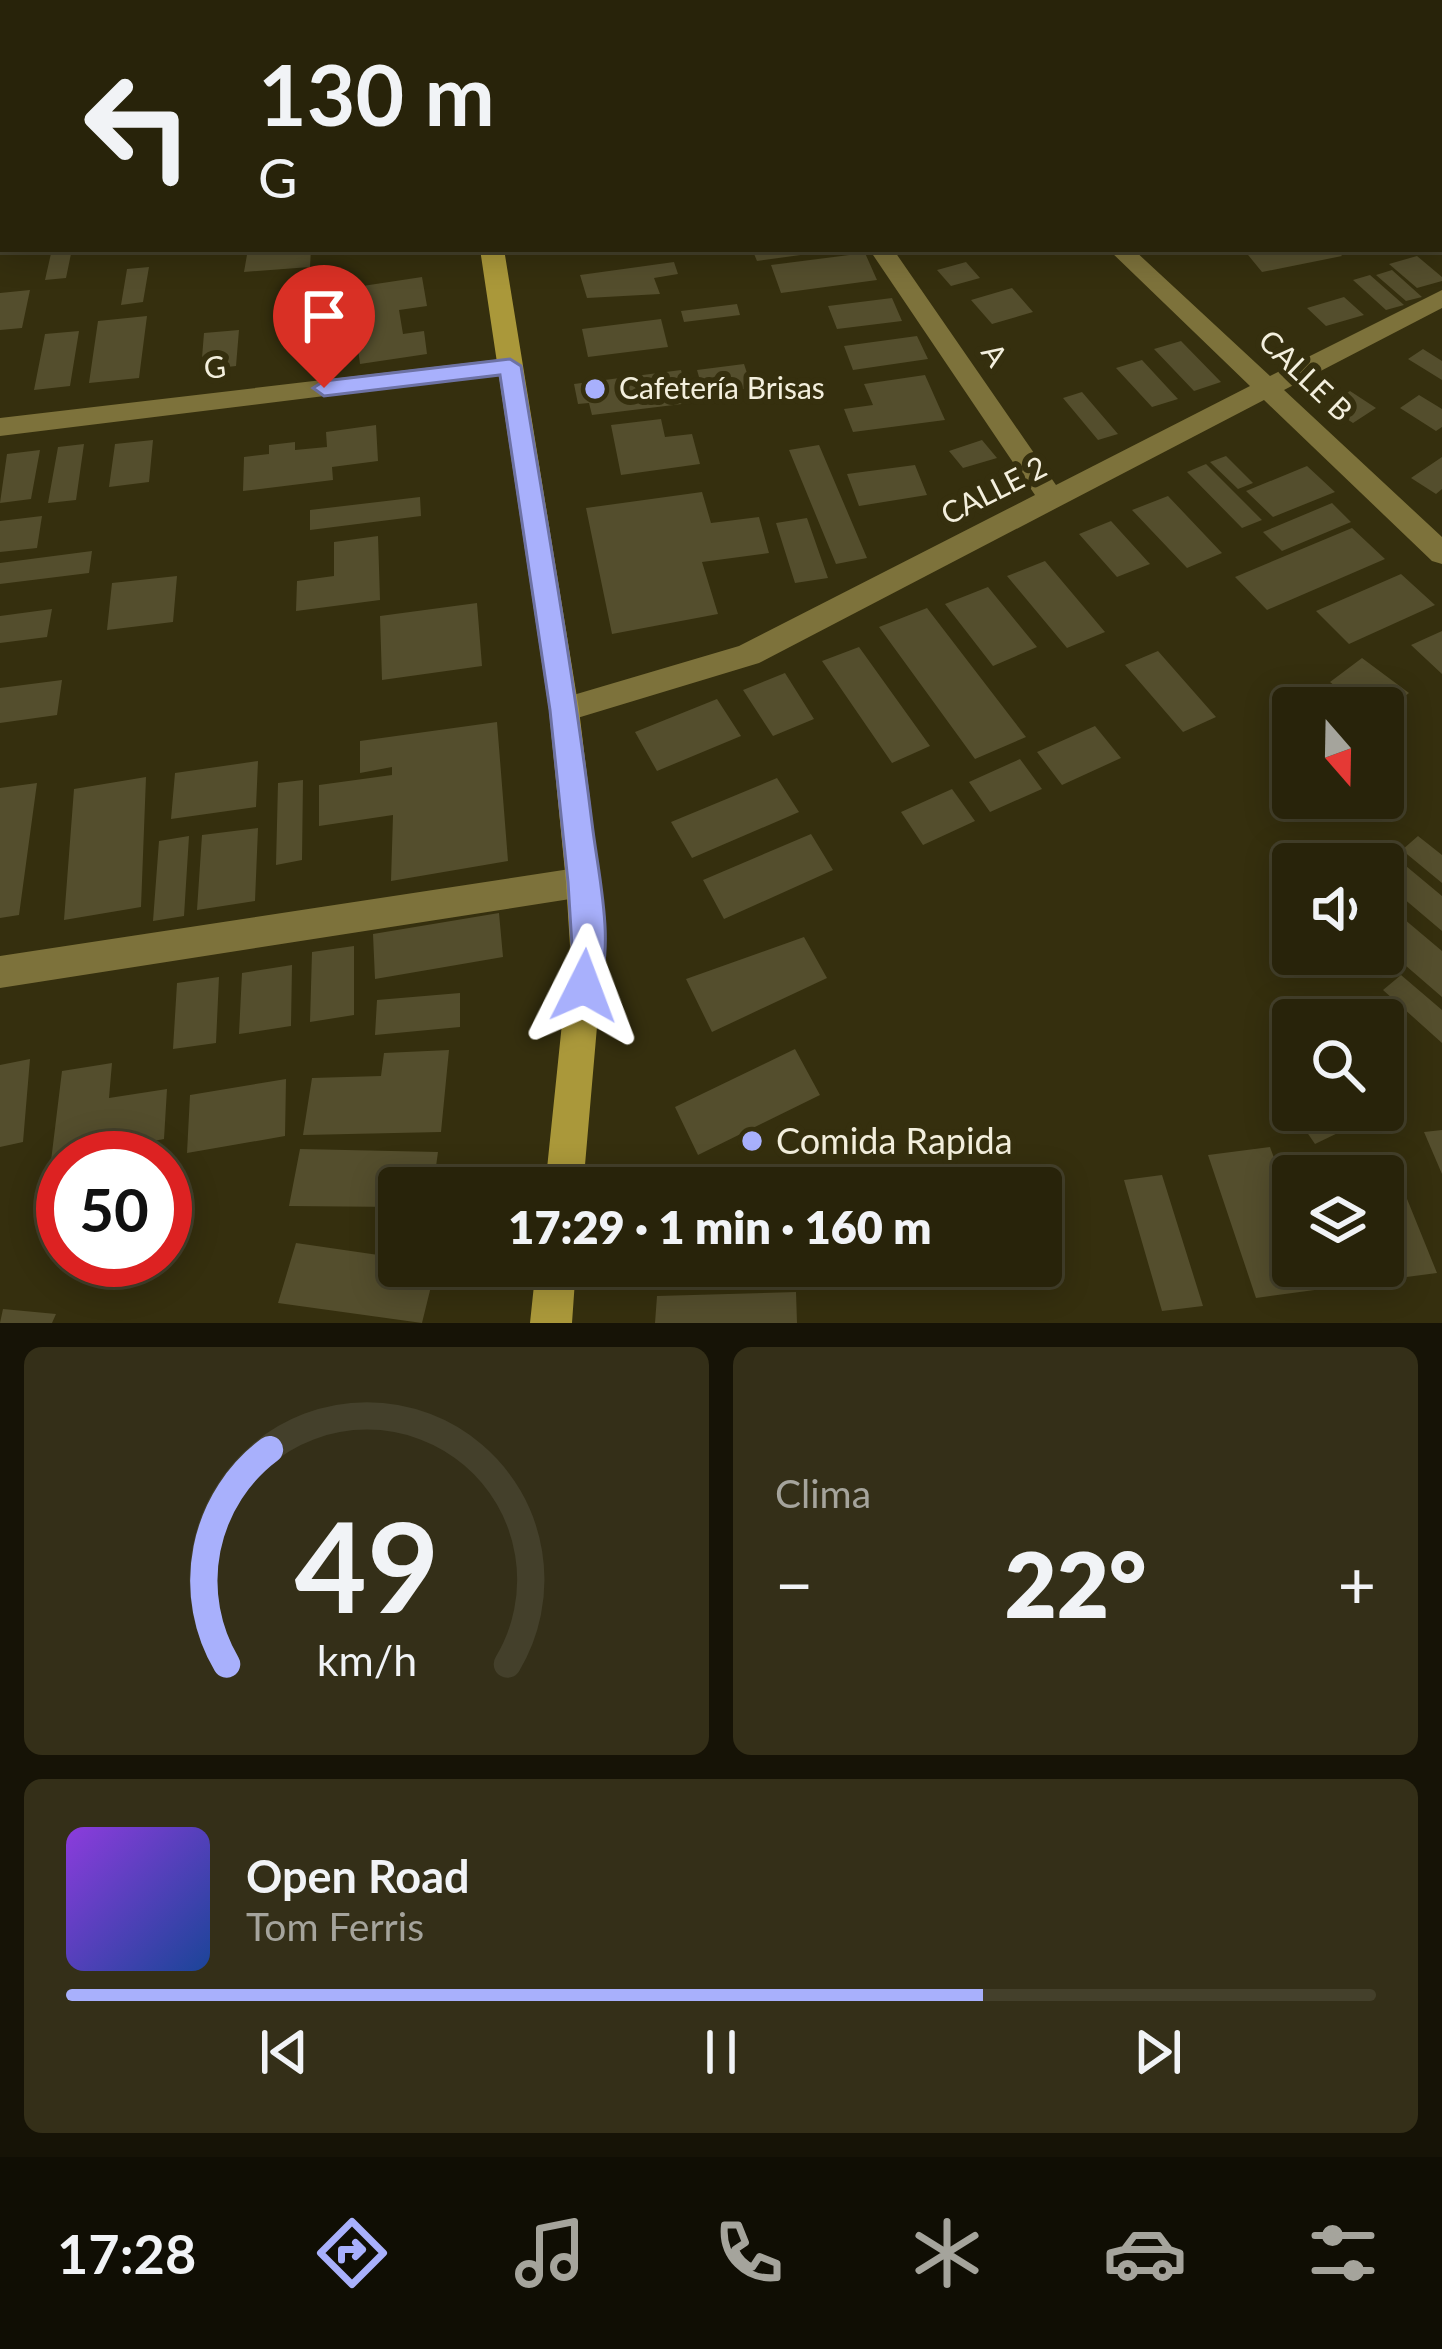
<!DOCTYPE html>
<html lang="es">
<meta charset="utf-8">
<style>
body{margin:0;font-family:Lato,sans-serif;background:#342f18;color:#f1f3f6;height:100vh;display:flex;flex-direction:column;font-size:45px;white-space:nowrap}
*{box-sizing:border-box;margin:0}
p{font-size:39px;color:#a5a49c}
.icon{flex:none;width:66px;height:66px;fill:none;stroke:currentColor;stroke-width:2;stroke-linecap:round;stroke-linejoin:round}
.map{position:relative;height:1323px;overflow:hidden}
.side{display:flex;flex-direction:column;gap:24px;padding:24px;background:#161306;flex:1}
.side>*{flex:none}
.banner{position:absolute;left:0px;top:0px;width:1443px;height:252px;box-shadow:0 6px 30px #0003,0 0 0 3px #44402b;background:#28230a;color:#f1f3f6;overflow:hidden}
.needle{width:78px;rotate:160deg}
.fabs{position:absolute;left:1272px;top:687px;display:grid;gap:24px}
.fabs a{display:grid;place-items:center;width:132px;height:132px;border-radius:12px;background:#28230a;box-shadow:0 6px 30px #0003,0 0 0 3px #44402b;font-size:60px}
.speed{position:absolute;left:36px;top:1131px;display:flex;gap:24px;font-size:60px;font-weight:700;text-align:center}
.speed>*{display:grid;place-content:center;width:156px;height:156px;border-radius:50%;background:#28230a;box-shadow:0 6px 30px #0003,0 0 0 3px #44402b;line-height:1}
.speed .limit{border:18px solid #d22;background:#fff;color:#111}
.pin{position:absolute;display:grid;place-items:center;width:102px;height:102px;color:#fff;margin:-123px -51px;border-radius:50% 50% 50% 0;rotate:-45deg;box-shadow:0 0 12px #0007}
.pin .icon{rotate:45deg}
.me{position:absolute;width:132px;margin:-66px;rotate:3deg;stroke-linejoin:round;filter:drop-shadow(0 0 9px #0008)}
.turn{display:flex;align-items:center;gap:42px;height:252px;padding:0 60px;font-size:54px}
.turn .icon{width:156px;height:156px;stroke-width:2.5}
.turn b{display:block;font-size:84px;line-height:102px}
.big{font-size:90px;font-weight:800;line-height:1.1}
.side .widget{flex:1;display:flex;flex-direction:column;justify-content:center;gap:18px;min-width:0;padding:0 42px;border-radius:18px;background:#342f18}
.side .dial{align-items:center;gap:0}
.dial svg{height:312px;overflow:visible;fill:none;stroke:#44402b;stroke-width:7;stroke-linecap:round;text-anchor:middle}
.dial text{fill:#f1f3f6;stroke:none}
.song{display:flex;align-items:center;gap:36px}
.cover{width:144px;height:144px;border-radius:18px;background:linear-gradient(135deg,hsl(270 70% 55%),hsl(220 70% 35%))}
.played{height:12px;border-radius:6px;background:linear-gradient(90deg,#a8b0fc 70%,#44402b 70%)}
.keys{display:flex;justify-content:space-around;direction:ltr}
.heat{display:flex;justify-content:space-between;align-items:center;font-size:66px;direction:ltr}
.side .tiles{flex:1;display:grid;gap:24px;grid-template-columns:1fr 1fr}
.widget:last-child{grid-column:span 2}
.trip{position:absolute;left:378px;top:1167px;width:684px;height:120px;border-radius:12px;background:#28230a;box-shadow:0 6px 30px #0003,0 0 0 3px #44402b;font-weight:800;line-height:120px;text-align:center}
.tab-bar{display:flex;height:192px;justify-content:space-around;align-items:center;background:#100e04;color:#a5a49c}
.tab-bar .icon{width:84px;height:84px}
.tab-bar .active{color:#a8b0fc}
.tab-bar b{font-size:54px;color:#f1f3f6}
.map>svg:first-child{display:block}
</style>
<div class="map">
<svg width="1442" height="1323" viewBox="0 0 1442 1323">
<rect width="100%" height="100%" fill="#352f0e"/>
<path fill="#544e2d" d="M52 249H72L66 278 45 280Z
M248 249H311L310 267 244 272Z
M752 249H806L808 254 757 261Z
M1336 249 1342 256 1262 272 1244 250Z
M865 253 877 280 781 293 771 265Z
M1417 256 1442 277V281L1417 288 1389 264Z
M674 262 678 274 654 278 660 294 587 298 580 275Z
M966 262 980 278 951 286 937 270Z
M149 267 143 302 121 305 127 269Z
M1392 270 1422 297 1406 301 1376 275Z
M1370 275 1404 305 1386 310 1353 280Z
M422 277 427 306 399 310 403 334 424 331 427 354 360 364 357 341 369 339 356 287Z
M1012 288 1033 312 992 324 971 300Z
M30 290 22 328 0 330V293Z
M1344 297 1364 315 1326 326 1307 308Z
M892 298 902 321 837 329 828 306Z
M737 304 740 315 684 322 681 311Z
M147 316 139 378 89 383 98 321Z
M661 319 668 347 588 357 582 329Z
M239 330 236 366 201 370 204 333Z
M79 331 70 386 34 390 45 334Z
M917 336 928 359 853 370 844 346Z
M1181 341 1221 382 1194 391 1154 349Z
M1423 349 1442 361V380L1408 359Z
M1142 360 1178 399 1152 407 1116 368Z
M744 364 752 388 704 394 697 370Z
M681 370 690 403 592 415 589 403 578 404 574 384Z
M925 375 945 420 853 432 844 409 873 405 864 384Z
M1350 391 1376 408 1353 423 1327 406Z
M1082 392 1118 434 1098 440 1063 398Z
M1419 395 1442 409V427L1436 431 1400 408Z
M661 419 665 437 692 434 700 464 621 475 611 425Z
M376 425 378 461 332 467 333 480 243 491 244 457 269 454V445L295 442V450L327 447 326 432Z
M153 440 149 482 109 487 115 444Z
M982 440 997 458 963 468 949 451Z
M84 444 76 500 48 503 58 447Z
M819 445 867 558 836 564 789 450Z
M40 450 31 499 0 503 7 454Z
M1226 456 1253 483 1238 489 1210 462Z
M1442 457V489L1436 494 1411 478Z
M1206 464 1262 520 1242 528 1187 472Z
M915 465 927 495 859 506 847 474Z
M1307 466 1335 492 1273 517 1246 491Z
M702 492 711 523 759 517 769 553 702 562 718 614 612 634 586 508Z
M1168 496 1222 553 1187 568 1132 510Z
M420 497 421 516 310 530V510Z
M1332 503 1351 522 1282 551 1263 532Z
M42 516 37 548 0 552V521Z
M807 518 828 578 795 583 776 523Z
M1111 521 1150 564 1117 577 1079 534Z
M1352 528 1385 559 1267 610 1235 577Z
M378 536 380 600 296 611 297 581 334 576V542Z
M92 551 89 573 0 584V563Z
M1045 561 1105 632 1067 648 1007 576Z
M1401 574 1435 605 1349 644 1316 611Z
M177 576 173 622 107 630 112 583Z
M988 587 1037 647 993 666 945 604Z
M477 603 482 666 382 680 380 616Z
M927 608 1026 737 975 759 879 627Z
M52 609 47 637 0 643V616Z
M1442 631V674L1411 645Z
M859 647 930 746 892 763 822 661Z
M1158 651 1216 717 1183 732 1125 665Z
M1362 658 1409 693 1383 713V708H1362L1330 682Z
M785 673 814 719 773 736 743 690Z
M62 680 57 715 0 723V688Z
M717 699 741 736 657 771 635 732Z
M497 722 508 861 391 881 393 815 319 826V785L392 775V767L360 773V741Z
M1095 726 1121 758 1062 785 1037 752Z
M1020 759 1042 789 990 812 969 782Z
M258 761 256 807 171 819 175 773Z
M146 777 141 907 64 920 74 789Z
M777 778 799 812 692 858 671 822Z
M303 780 302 860 276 865 278 783Z
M37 783 19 915 0 918V788Z
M952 789 975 821 923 845 901 812Z
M258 828 255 901 197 910 202 835Z
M811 834 833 870 724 919 703 880Z
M189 836 184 916 153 921 159 841Z
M1418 836 1442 855V883L1402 850Z
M1388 851 1442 896V931L1383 881V864H1372Z
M1391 908 1442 951V997L1383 946V915Z
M499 913 503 957 375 979 373 934Z
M804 937 827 978 712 1032 686 979Z
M354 946V1015L310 1022 312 952Z
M292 965 291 1026 239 1034 242 973Z
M1401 975 1442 1010V1043L1383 990Z
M219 977 216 1043 173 1049 177 983Z
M460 993V1027L375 1035 377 1000Z
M795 1049 820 1095 698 1155 675 1107Z
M449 1050 441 1132 303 1135 312 1078 381 1076 384 1053Z
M30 1059 23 1142 0 1147V1065Z
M112 1063 109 1098 167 1089 164 1139 51 1161 62 1071Z
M1383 1075 1402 1102 1315 1144 1282 1096 1293 1090V1110H1383Z
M286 1079 285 1136 187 1153 190 1095Z
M1442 1130V1174L1424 1132Z
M1270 1147 1293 1210V1266H1313L1322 1289 1256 1298 1208 1155Z
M300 1149 438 1152 433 1188H399V1207L289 1206Z
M1162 1175 1203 1306 1162 1311 1124 1180Z
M1403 1189 1437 1273 1376 1281 1370 1266H1383V1192Z
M296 1243 399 1258V1266H436L422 1323 278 1303Z
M796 1292 797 1323H655L657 1296Z
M3 1309 56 1314 52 1323H0Z"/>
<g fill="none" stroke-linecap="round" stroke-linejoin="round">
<path fill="#7d723b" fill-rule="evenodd" d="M840 0H859L862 3H842Z
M1204 0H1225L1228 3H1206Z
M1397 0H1418L1421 3H1399Z
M1440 14 1442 15V27L1440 26Z
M1440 151H1442V165H1440Z
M869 249H893L1056 485 1250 386 1108 249H1133L1270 376 1442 290V308L1284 390 1442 537V564L1432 561 1264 400 759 663 564 722 553 719 549 710 553 701 739 646 1035 495Z
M510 358 523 366 519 372 0 436V418Z
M583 867 595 871 600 882 595 893 583 897 0 988V956Z"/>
<path fill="#aa983a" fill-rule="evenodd" d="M446 0H464L465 3H445Z
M480 249H504L579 710 600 882 604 946 583 1188H545L570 946 566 882 549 710Z
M536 1266H576L572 1323H530Z"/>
</g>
<path fill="#a8b0fc" stroke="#6d72a4" stroke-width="3" d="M510 359 521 366C546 518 573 670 592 823 598 875 617 948 595 997L584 1001 572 997 567 986 572 946 568 882 550 710 500 375 324 396 313 388 324 381Z"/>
<g fill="#a8b0fc" stroke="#352f0e" stroke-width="4.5">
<circle cx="595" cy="389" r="12"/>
<circle cx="752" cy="1141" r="12"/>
</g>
<g text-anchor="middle" stroke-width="12" stroke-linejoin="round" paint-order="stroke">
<g font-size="30" fill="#f3efdd" stroke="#352f0e">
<text transform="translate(994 355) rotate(56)" y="10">A</text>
<text transform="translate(215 368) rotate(-7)" y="10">G</text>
<text transform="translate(1305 376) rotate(44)" y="10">CALLE B</text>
<text transform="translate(994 491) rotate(-27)" y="10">CALLE 2</text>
</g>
<g font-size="30" fill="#f3efdd" stroke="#352f0e" text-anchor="start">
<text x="619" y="399">Cafetería Brisas</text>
</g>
<g font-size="36" fill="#f3efdd" stroke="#352f0e" text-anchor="start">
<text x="776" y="1154">Comida Rapida</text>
</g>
</g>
</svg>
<div class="fabs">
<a><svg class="needle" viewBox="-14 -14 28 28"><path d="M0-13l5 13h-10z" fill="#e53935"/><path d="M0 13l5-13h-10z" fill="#a5a49c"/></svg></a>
<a><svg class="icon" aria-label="sound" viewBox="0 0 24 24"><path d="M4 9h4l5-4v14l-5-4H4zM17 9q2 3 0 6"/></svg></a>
<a><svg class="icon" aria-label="search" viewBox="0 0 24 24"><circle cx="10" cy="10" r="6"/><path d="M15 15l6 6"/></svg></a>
<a><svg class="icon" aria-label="layers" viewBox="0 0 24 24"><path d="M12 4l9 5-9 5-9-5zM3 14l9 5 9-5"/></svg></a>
</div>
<div class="speed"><div class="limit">50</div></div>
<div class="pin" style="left:324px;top:388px;background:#d93025"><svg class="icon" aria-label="arrive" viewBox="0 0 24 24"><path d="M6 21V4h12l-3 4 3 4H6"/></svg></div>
<svg class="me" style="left:584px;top:986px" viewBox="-20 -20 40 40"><path d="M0-17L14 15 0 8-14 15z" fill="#a8b0fc" stroke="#fff" stroke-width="4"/></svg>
<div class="trip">17:29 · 1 min · 160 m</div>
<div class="banner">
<div class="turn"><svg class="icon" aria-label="left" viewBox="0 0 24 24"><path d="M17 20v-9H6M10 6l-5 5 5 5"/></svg><div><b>130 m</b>G</div></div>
</div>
</div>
<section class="side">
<div class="tiles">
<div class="widget dial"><svg viewBox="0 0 100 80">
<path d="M14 69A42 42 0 1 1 86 69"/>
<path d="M14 69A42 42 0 0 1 25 14" stroke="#a8b0fc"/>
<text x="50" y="56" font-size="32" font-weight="700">49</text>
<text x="50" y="72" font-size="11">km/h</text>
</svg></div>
<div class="widget"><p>Clima</p>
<div class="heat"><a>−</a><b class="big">22°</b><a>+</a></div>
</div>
<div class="widget">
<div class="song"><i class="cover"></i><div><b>Open Road</b><p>Tom Ferris</p></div></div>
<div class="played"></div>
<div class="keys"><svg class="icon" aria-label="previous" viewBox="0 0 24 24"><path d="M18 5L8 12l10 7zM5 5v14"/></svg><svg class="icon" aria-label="pause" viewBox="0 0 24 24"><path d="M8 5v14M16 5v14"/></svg><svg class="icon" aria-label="next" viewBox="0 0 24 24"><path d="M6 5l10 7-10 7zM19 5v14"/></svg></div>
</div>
</div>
</section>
<nav class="tab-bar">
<b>17:28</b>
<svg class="icon active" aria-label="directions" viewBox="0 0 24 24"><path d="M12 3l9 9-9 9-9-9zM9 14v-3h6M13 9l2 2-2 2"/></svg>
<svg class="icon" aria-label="music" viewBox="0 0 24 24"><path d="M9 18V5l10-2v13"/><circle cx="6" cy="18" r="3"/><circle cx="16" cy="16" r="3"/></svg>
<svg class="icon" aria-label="phone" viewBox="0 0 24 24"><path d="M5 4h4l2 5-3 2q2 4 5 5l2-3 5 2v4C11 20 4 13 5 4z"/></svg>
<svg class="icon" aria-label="climate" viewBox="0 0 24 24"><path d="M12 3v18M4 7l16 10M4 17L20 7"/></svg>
<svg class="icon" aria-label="car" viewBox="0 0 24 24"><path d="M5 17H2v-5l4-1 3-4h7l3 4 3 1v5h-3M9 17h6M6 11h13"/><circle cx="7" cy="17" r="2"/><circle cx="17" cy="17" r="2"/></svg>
<svg class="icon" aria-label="filters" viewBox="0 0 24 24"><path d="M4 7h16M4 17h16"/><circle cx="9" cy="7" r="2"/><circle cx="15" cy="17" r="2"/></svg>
</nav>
